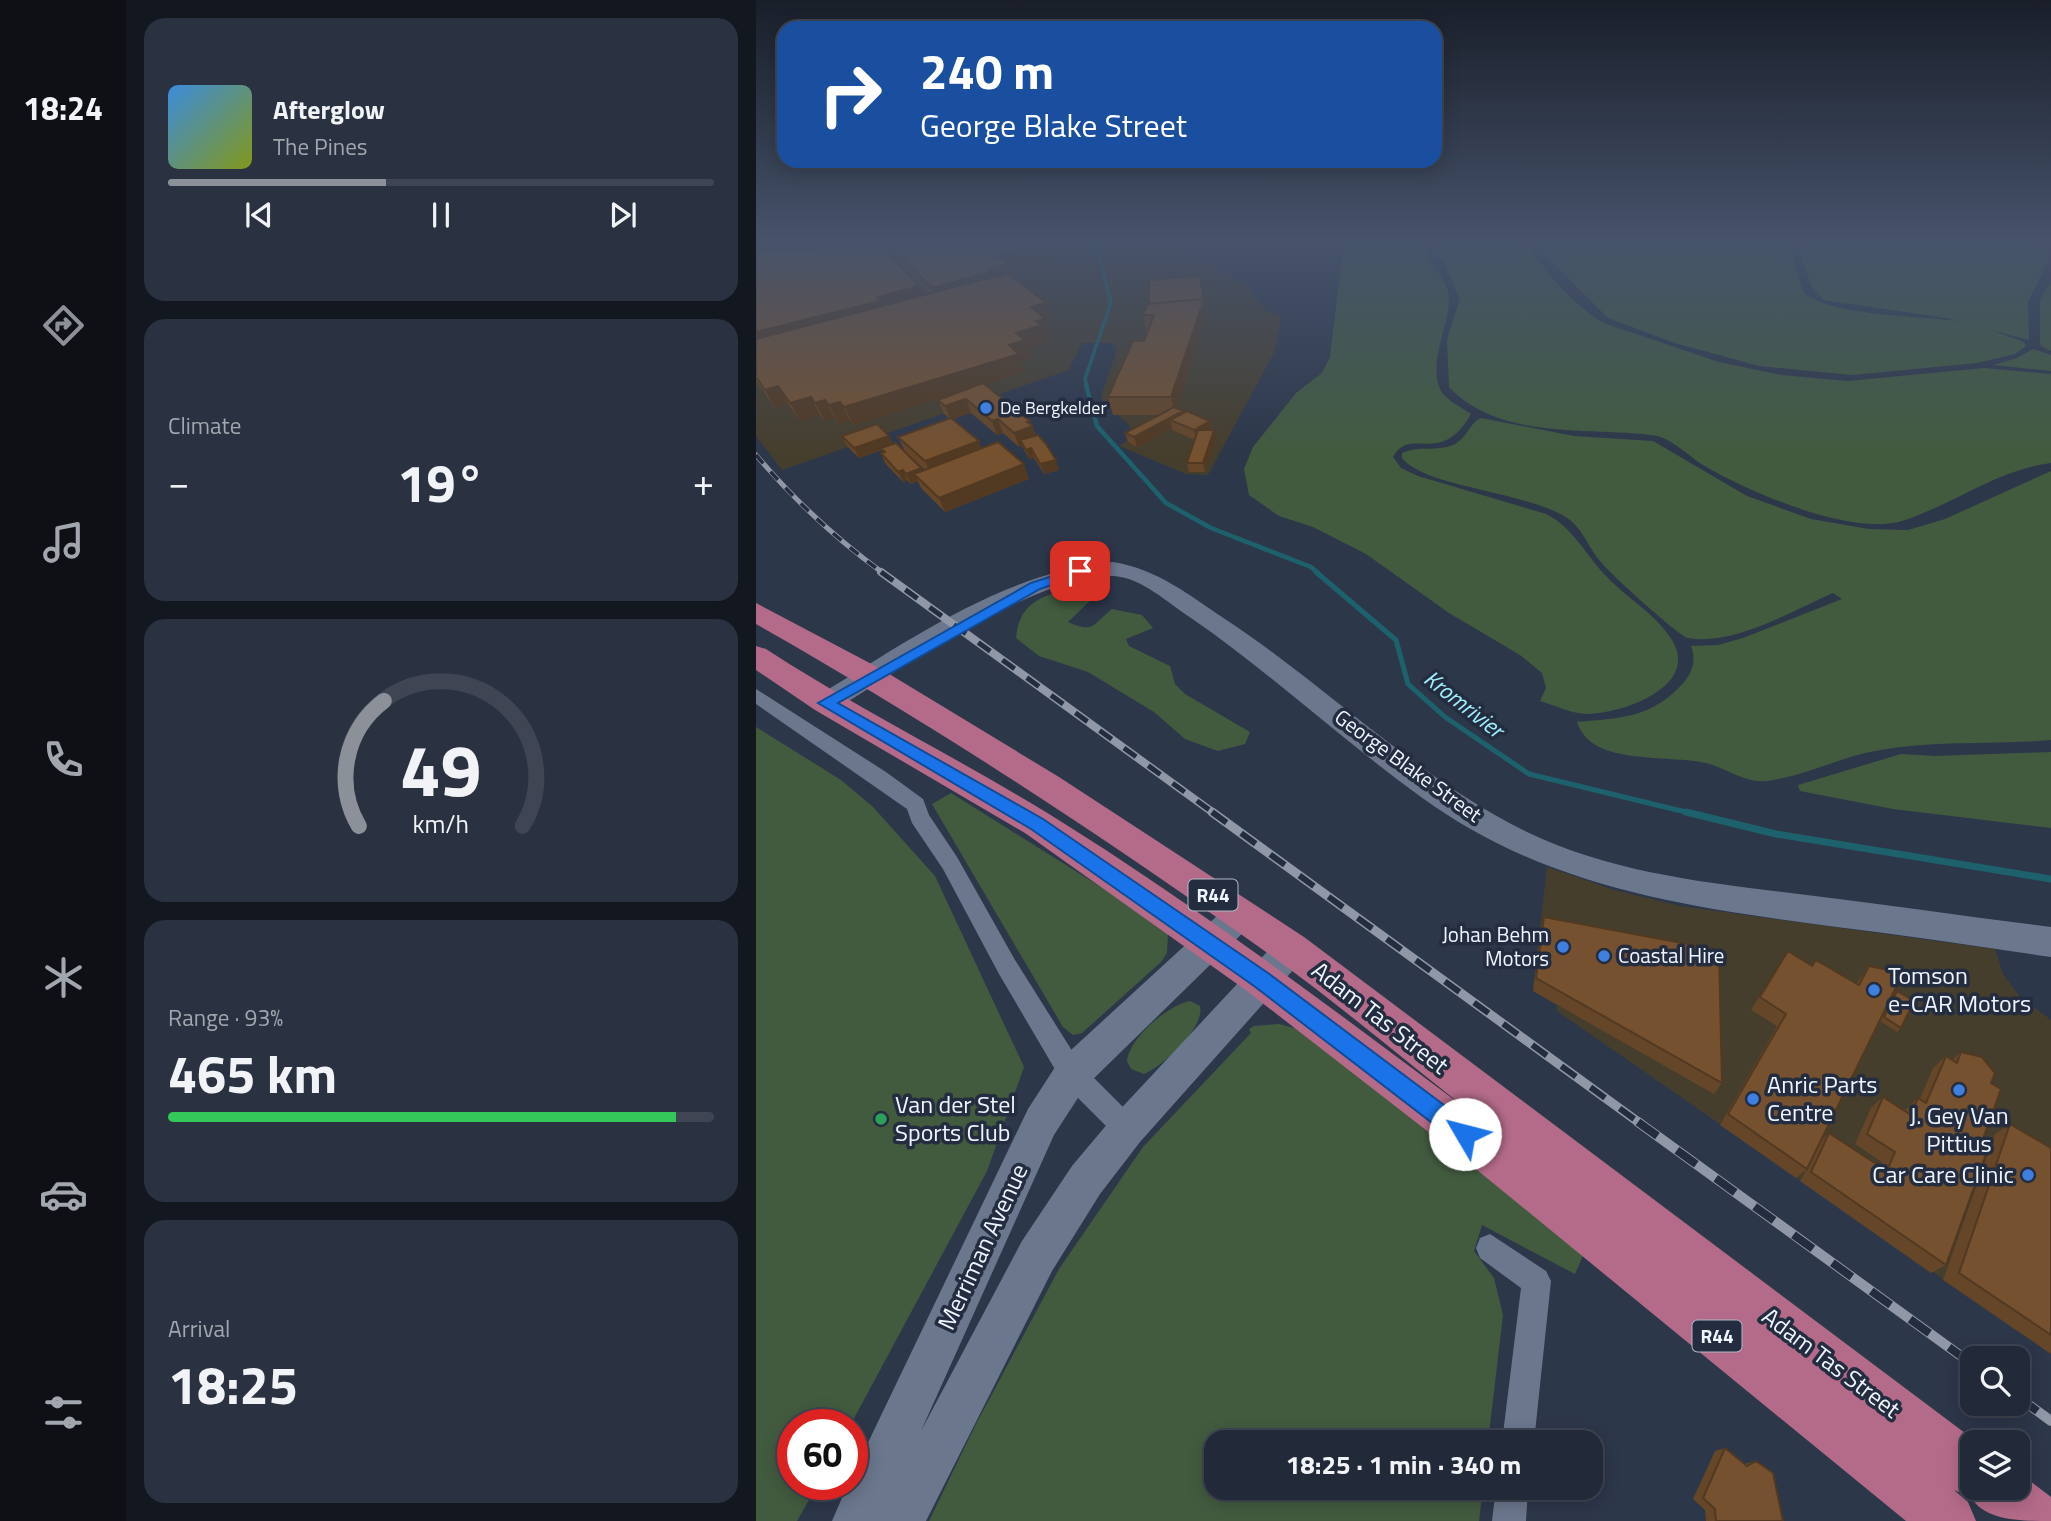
<!DOCTYPE html>
<meta charset="utf-8">
<style>
body{margin:0;font-family:"Titillium Web",sans-serif;background:#2a3140;color:#f1f3f6;height:100vh;display:flex;flex-direction:column;font-size:26px;white-space:nowrap}
*{box-sizing:border-box;margin:0}
p{font-size:23px;color:#a2a6ae}
.icon{flex:none;width:38px;height:38px;fill:none;stroke:currentColor;stroke-width:2;stroke-linecap:round;stroke-linejoin:round}
.map{position:relative;flex:1;overflow:hidden}
.side{display:flex;flex-direction:column;gap:18px;padding:18px;background:#13171f;width:630px}
.side>*{flex:none}
.banner{position:absolute;left:21px;top:21px;width:665px;height:147px;border-radius:21px;box-shadow:0 4px 18px #0003,0 0 0 2px #3f4553;background:#1a4fa0;color:#fff;overflow:hidden}
.fabs{position:absolute;left:1204px;top:1346px;display:grid;gap:14px}
.fabs a{display:grid;place-items:center;width:70px;height:70px;border-radius:14px;background:#222938;box-shadow:0 4px 18px #0003,0 0 0 2px #3f4553;font-size:35px}
.speed{position:absolute;left:21px;top:1409px;display:flex;gap:14px;font-size:35px;font-weight:700;text-align:center}
.speed>*{display:grid;place-content:center;width:91px;height:91px;border-radius:50%;background:#222938;box-shadow:0 4px 18px #0003,0 0 0 2px #3f4553;line-height:1}
.speed .limit{border:10px solid #d22;background:#fff;color:#111}
.pin{position:absolute;display:grid;place-items:center;width:60px;height:60px;color:#fff;margin:-30px;border-radius:14px;box-shadow:0 4px 10px #0006}
.me{position:absolute;width:77px;margin:-38px;rotate:307deg;stroke-linejoin:round;filter:drop-shadow(0 0 5px #0008)}
.turn{display:flex;align-items:center;gap:24px;height:147px;padding:0 28px;font-size:32px}
.turn .icon{width:91px;height:91px;stroke-width:2.5}
.turn b{display:block;font-size:49px;line-height:60px}
.big{font-size:52px;font-weight:700;line-height:1.1}
.side .card{flex:1;display:flex;flex-direction:column;justify-content:center;gap:10px;min-width:0;padding:0 24px;border-radius:21px;background:#2a3140}
.side .dial{align-items:center;gap:0}
.dial svg{height:182px;overflow:visible;fill:none;stroke:#3f4553;stroke-width:7;stroke-linecap:round;text-anchor:middle}
.dial text{fill:#f1f3f6;stroke:none}
.song{display:flex;align-items:center;gap:21px}
.cover{width:84px;height:84px;border-radius:10px;background:linear-gradient(135deg,hsl(210 70% 55%),hsl(70 70% 35%))}
.played{height:7px;border-radius:4px;background:linear-gradient(90deg,#8c9099 40%,#3f4553 40%)}
.keys{display:flex;justify-content:space-around;direction:ltr}
.heat{display:flex;justify-content:space-between;align-items:center;font-size:38px;direction:ltr}
.charge{height:10px;border-radius:5px;background:linear-gradient(90deg,#34c759 93%,#3f4553 0)}
.trip{position:absolute;left:448px;top:1430px;width:399px;height:70px;border-radius:21px;background:#222938;box-shadow:0 4px 18px #0003,0 0 0 2px #3f4553;font-weight:700;line-height:70px;text-align:center}
main{display:flex;flex:1;min-height:0}
.tab-bar{display:flex;flex-direction:column;width:126px;justify-content:space-around;align-items:center;background:#0e1016;color:#a2a6ae}
.tab-bar .icon{width:49px;height:49px}
.tab-bar .on{color:#8c9099}
.tab-bar b{font-size:32px;color:#f1f3f6}
.map>svg:first-child{display:block}
</style>
<main>
<nav class="tab-bar">
<b>18:24</b>
<svg class="icon on" aria-label="directions" viewBox="0 0 24 24"><path d="M12 3l9 9-9 9-9-9zM9 14v-3h6M13 9l2 2-2 2"/></svg>
<svg class="icon" aria-label="music" viewBox="0 0 24 24"><path d="M9 18V5l10-2v13"/><circle cx="6" cy="18" r="3"/><circle cx="16" cy="16" r="3"/></svg>
<svg class="icon" aria-label="phone" viewBox="0 0 24 24"><path d="M5 4h4l2 5-3 2q2 4 5 5l2-3 5 2v4C11 20 4 13 5 4z"/></svg>
<svg class="icon" aria-label="climate" viewBox="0 0 24 24"><path d="M12 3v18M4 7l16 10M4 17L20 7"/></svg>
<svg class="icon" aria-label="car" viewBox="0 0 24 24"><path d="M5 17H2v-5l4-1 3-4h7l3 4 3 1v5h-3M9 17h6M6 11h13"/><circle cx="7" cy="17" r="2"/><circle cx="17" cy="17" r="2"/></svg>
<svg class="icon" aria-label="filters" viewBox="0 0 24 24"><path d="M4 7h16M4 17h16"/><circle cx="9" cy="7" r="2"/><circle cx="15" cy="17" r="2"/></svg>
</nav>
<section class="side">
<div class="card">
<div class="song"><i class="cover"></i><div><b>Afterglow</b><p>The Pines</p></div></div>
<div class="played"></div>
<div class="keys"><svg class="icon" aria-label="previous" viewBox="0 0 24 24"><path d="M18 5L8 12l10 7zM5 5v14"/></svg><svg class="icon" aria-label="pause" viewBox="0 0 24 24"><path d="M8 5v14M16 5v14"/></svg><svg class="icon" aria-label="next" viewBox="0 0 24 24"><path d="M6 5l10 7-10 7zM19 5v14"/></svg></div>
</div>
<div class="card"><p>Climate</p>
<div class="heat"><a>−</a><b class="big">19°</b><a>+</a></div>
</div>
<div class="card dial"><svg viewBox="0 0 100 80">
<path d="M14 69A42 42 0 1 1 86 69"/>
<path d="M14 69A42 42 0 0 1 25 14" stroke="#8c9099"/>
<text x="50" y="56" font-size="32" font-weight="700">49</text>
<text x="50" y="72" font-size="11">km/h</text>
</svg></div>
<div class="card"><p>Range · 93%</p><b class="big">465 km</b><div class="charge"></div></div>
<div class="card"><p>Arrival</p><b class="big">18:25</b></div>
</section>
<div class="map">
<svg width="1295" height="1521" viewBox="0 0 1295 1521">
<rect width="100%" height="100%" fill="#2d374a"/>
<path fill="#463e2d" d="M0 240H413L490 285 509 310 525 316 519 351 452 475 430 474 363 446 378 436 373 425 347 402 345 396 360 353V346L354 343H326L313 370 26 470 0 436Z
M791 867 858 890 924 906 1239 949 1247 974 1264 997 1295 1020V1354L801 1011V1005L777 991Z"/>
<path fill="#425b3f" d="M588 240H667C666 259 693 278 693 299 693 327 671 363 685 391 690 400 707 408 715 414 685 468 654 425 637 457L645 468 662 476 790 514C817 527 831 557 852 578 871 598 898 613 914 637 948 686 866 714 831 714 816 714 798 705 784 701L790 688 786 673 764 655 693 613 610 554 557 527 523 516 493 495 488 469 497 447 540 393 566 373 574 357Z
M772 240C779 265 826 313 850 324L963 362 1025 375 1092 381 1228 368 1295 374V463C1242 469 1197 505 1146 521 1095 536 996 493 952 468 934 458 921 442 902 436 835 426 745 442 693 387L691 339 704 299 688 263 677 252 674 241Z
M783 240H1032L1046 289C1061 316 1169 316 1201 321 1224 325 1246 334 1268 342L1270 346 1259 354 1221 363 1096 375 1003 366 919 343 852 318 792 258Z
M1040 240H1279L1292 252 1293 259 1272 302 1273 340 1190 318 1067 300 1055 286Z
M1295 282V351L1285 346 1284 341V299Z
M1277 349 1295 355V371L1237 365 1261 358Z
M725 418 818 436 897 441 991 496 1055 519 1113 529 1152 530 1189 519 1295 471V740C1239 745 1180 740 1124 750 1086 756 1050 776 1011 781 991 784 970 768 950 763 913 754 835 767 821 722 866 718 897 718 929 681 937 671 940 658 935 646L962 645 987 638 1086 599 1077 593C1036 611 978 646 932 638 924 637 853 573 845 562 833 549 828 531 814 520 777 492 669 488 646 458V453C663 445 680 452 697 445 711 439 713 423 725 418Z
M338 584 340 595 312 622C338 634 337 624 356 609L386 615 397 628 370 639 373 646 414 666 419 684 429 694 494 732 489 744 462 751 429 739 398 712 332 672 283 656 260 638C264 593 302 593 338 584Z
M0 727 85 780 117 807 179 876 268 1067 231 1171 95 1424H37V1484H62L41 1521H0Z
M1295 752V828L1137 809 1044 791 1042 785 1145 754 1179 756Z
M195 793 345 887 412 933 411 953 405 962 326 1033 317 1035 307 1027 176 804Z
M434 1001 444 1006C449 1028 407 1066 388 1074L375 1069 371 1061C374 1037 411 1006 434 1001Z
M523 1024 546 1030 829 1251 819 1274 726 1225 718 1251 738 1278 747 1315 732 1442H460V1488H727L723 1521H173L220 1424 303 1269 387 1147 495 1033 493 1029 498 1026Z"/>
<g fill="none" stroke-linecap="round" stroke-linejoin="round">
<path stroke="#1d616d" stroke-width="3.5" d="M331 386 329 379 355 302 342 253 331 240"/>
<path stroke="#1d616d" stroke-width="4.5" d="M330 385 341 426 410 503 455 528 555 567 562 573"/>
<path stroke="#1d616d" stroke-width="5" d="M560 572 640 640 652 684 689 717 773 774 938 814"/>
<path stroke="#1d616d" stroke-width="7" d="M930 812 1020 834 1295 879"/>
<path fill="#6b778d" fill-rule="evenodd" d="M0 689 130 772 167 799 173 815 201 857 259 960 325 1065 380 1120 384 1129 380 1138 371 1142 362 1138 307 1083 243 974 187 869 156 823 151 809 0 704Z
M734 1234 790 1271 795 1281 778 1442H746L765 1288 724 1258 720 1248 724 1238Z
M740 1488H772L770 1521H736Z"/>
<path fill="#6b778d" fill-rule="evenodd" d="M357 562C401 569 433 595 469 619 572 687 659 777 771 832 860 875 962 884 1059 896 1138 906 1216 917 1295 927V957C1221 946 1147 935 1073 926 925 906 789 887 665 797 586 740 515 673 435 618 412 603 386 578 358 576 284 572 143 670 79 710L70 712 61 710 57 703 61 696C151 642 249 571 357 562Z
M485 900 496 904 501 914 496 924 329 1087 298 1135 165 1431 266 1241 316 1166 358 1116 523 939 535 934 547 939 552 949 547 959 384 1142 344 1194 296 1271 170 1521H76L92 1484H96V1476L272 1109 303 1061 474 904Z"/>
<path fill="#b46b89" fill-rule="evenodd" d="M0 603 125 669 303 777 548 937 1221 1442H1216V1488H1262V1472L1295 1497V1521C1266 1521 1228 1521 1215 1497L1198 1490 1212 1502 1220 1521H1150L715 1165 491 991 269 833 59 710 0 670V646L10 649C102 709 200 757 293 814 440 905 578 1010 716 1113 651 1062 587 1008 520 959 352 840 179 725 0 624Z"/>
<defs>
<path id="rail-far3" d="M0 455C38 500 79 538 127 573"/>
<path id="rail-far2" d="M125 572 459 814"/>
<path id="rail-far1" d="M456 812 885 1124"/>
<path id="rail" d="M882 1122 1216 1364
M1262 1397 1295 1421"/>
</defs>
<use href="#rail-far3" stroke="#9098a7" stroke-width="5"/>
<use href="#rail-far2" stroke="#9098a7" stroke-width="8"/>
<use href="#rail-far1" stroke="#9098a7" stroke-width="9"/>
<use href="#rail" stroke="#9098a7" stroke-width="10"/>
<use href="#rail-far3" stroke="#232d3f" stroke-width="3.5" stroke-dasharray="11" stroke-linecap="butt"/>
<use href="#rail-far2" stroke="#232d3f" stroke-width="5" stroke-dasharray="15" stroke-linecap="butt"/>
<use href="#rail-far1" stroke="#232d3f" stroke-width="6" stroke-dasharray="18" stroke-linecap="butt"/>
<use href="#rail" stroke="#232d3f" stroke-width="8" stroke-dasharray="24" stroke-linecap="butt"/>
</g>
<path fill="#654628" d="M0 240H44L37 247 55 246 54 243 56 240H89L167 295 172 294 126 247 123 240H285L293 259 255 269 257 277 295 320 290 321 295 336 289 338 291 343 272 348 275 358 265 361 269 372 229 384 274 421 280 436 303 470 288 474 278 458 273 459 266 446 263 447 247 433 241 435 215 413 197 419 226 448 273 479 189 512 165 488 162 481 155 484 151 480 147 482 129 463 125 453 127 452 126 450 103 458 91 446 86 436 137 444 165 468 166 471 169 470 149 451 142 437 193 418 188 414 182 400 198 394 98 425 94 420 83 424 79 418 69 421 64 415 44 421 32 404 19 408 0 381V251H5L2 245 0 246Z
M387 315 450 317 421 409 427 413 454 421 456 430 460 440 449 472H433L431 463 439 440 416 430V428L381 447 372 442 369 433 403 415H357L352 397 388 341 391 332Z
M788 917 966 1083 958 1094 777 991 785 930Z
M1032 951 1056 965 1060 960 1100 984 1113 966 1064 1141 1073 1133 1124 1166 1126 1162 1099 1144 1115 1108 1127 1097 1148 1111 1162 1098 1164 1099 1177 1068 1190 1056 1196 1060 1205 1052 1235 1083 1227 1139 1190 1265 1175 1273 1044 1181 1050 1170 1040 1178 964 1125 1021 1026 995 1010Z
M1141 991 1145 1028 1141 1032 1124 1021 1137 995Z
M1254 1124 1295 1148V1354L1187 1280 1239 1134Z
M969 1448 988 1464 1000 1461 1027 1521H950L949 1510 937 1499 959 1451Z"/>
<path fill="#523921" d="M31 240H44L33 251 29 242Z
M80 240H89L90 241 82 250 79 242Z
M289 243 293 259 255 269 258 281 183 304 176 288 235 269 241 255Z
M444 276 450 317 419 415 415 397Z
M164 286 170 303 0 352V332L121 297Z
M290 303 295 320 290 321 295 336 289 338 291 343 272 348 275 358 265 361 269 372 98 425 88 407 253 345 275 307Z
M22 386 32 404 19 408 9 390Z
M55 397 64 415 44 421 34 403Z
M210 399 215 413 195 420 189 406Z
M69 400 79 418 69 421 59 403Z
M84 402 94 420 83 424 73 405Z
M427 411 429 421 414 420 416 428 381 447 378 437Z
M242 419 247 433 241 435 236 421Z
M274 421 281 440H264L266 446 263 447 258 433 271 422Z
M454 421 456 431 440 440 438 430Z
M458 430 460 440 449 472 447 463Z
M133 436 138 445 103 458 98 448Z
M223 441 228 455 175 476 169 461Z
M275 448 278 458 273 459 270 450Z
M300 460 303 470 288 474 284 464Z
M268 464 273 479 189 512 183 498Z
M165 468 169 478 158 474 162 481 155 484 150 474Z
M147 470 151 480 147 482 142 472Z"/>
<path fill="#75512f" stroke="#523921" stroke-width="2" d="M3 240H31L29 242 1 243Z
M56 240H80L79 242 54 243Z
M97 240H117L164 286 121 297 124 301 0 332V251L54 250Z
M129 240H285L289 243 241 255 253 264 235 269 237 271 176 288Z
M58 246 54 250H29L32 247Z
M252 273 290 303 275 307 289 319 280 321 285 325 260 333 269 340 253 345 263 354 88 407 84 402 73 405 69 400 59 403 55 397 34 403 22 386 9 390 0 377V339Z
M444 276 448 304V299L393 304V280Z
M448 299 415 397H352L377 341H388L398 315H387L392 304Z
M227 383 274 421 271 422 277 426 258 433 242 419 236 421 210 399 189 406 182 400Z
M418 407 427 411 378 437 369 433Z
M431 411 454 421 438 430 414 420Z
M195 418 223 441 169 461 142 437Z
M121 424 133 436 98 448 86 436Z
M442 430H458L447 463H431Z
M282 435 290 444 300 460 284 464 275 448 270 450 264 440Z
M242 442 268 464 183 498 158 474Z
M140 443 165 468 150 474 147 470 142 472 125 453 129 452 125 448Z
M788 917 963 950 966 1083 780 978Z
M1032 951 1056 966 1060 960 1103 985 1113 966 1147 973 1051 1169 972 1114 1030 1014 1004 997Z
M1141 991 1158 1001 1145 1028 1128 1017Z
M1205 1052 1226 1057 1239 1073 1235 1083 1245 1089 1227 1139 1234 1143 1190 1265 1055 1172 1073 1133 1131 1171 1139 1152 1111 1134 1127 1097 1155 1115 1162 1098 1170 1103 1190 1056 1201 1063Z
M1254 1124 1295 1148V1335L1203 1273Z
M969 1448 991 1466 1000 1461 1017 1473 1027 1521H960L959 1509 947 1498Z"/>
<linearGradient id="sky" x2="0" y2="1"><stop stop-color="#191e29"/><stop offset="0.53" stop-color="#46536b"/><stop offset="1" stop-color="#46536b" stop-opacity="0"/></linearGradient>
<rect width="1295" height="453" fill="url(#sky)"/>
<path fill="#1a73e8" stroke="#114b97" stroke-width="2" d="M324 567 328 568V574L284 589 82 703 287 819 512 973 716 1126 719 1134 716 1142 709 1145 701 1142 498 986 275 829 62 703 275 583Z"/>
<g fill="#3f7fe0" stroke="#232d3f" stroke-width="2.5">
<circle cx="230" cy="408" r="7"/>
<circle cx="807" cy="947" r="7"/>
<circle cx="848" cy="956" r="7"/>
<circle cx="1118" cy="990" r="7"/>
<circle cx="1203" cy="1090" r="7"/>
<circle cx="997" cy="1099" r="7"/>
<circle cx="1272" cy="1175" r="7"/>
</g>
<circle fill="#2e9e5b" stroke="#232d3f" stroke-width="2.5" cx="125" cy="1119" r="7"/>
<g text-anchor="middle" stroke-width="7" stroke-linejoin="round" paint-order="stroke">
<g font-size="18" fill="#eff5ff" stroke="#232d3f" text-anchor="start">
<text x="244" y="414">De Bergkelder</text>
</g>
<g fill="#232d3f" stroke="#b2b9c5" stroke-width="2">
<rect x="432.5" y="879.5" width="49" height="31" rx="5"/>
<rect x="936.5" y="1320.5" width="49" height="31" rx="5"/>
</g>
<g font-size="19" font-weight="bold" fill="#eff5ff">
<text x="457" y="902">R44</text>
<text x="961" y="1343">R44</text>
</g>
<g font-size="21" fill="#eff5ff" stroke="#232d3f">
<text transform="translate(652 766) rotate(36)" y="7">George Blake Street</text>
</g>
<g font-size="21" fill="#eff5ff" stroke="#232d3f" text-anchor="end">
<text x="793" y="942">Johan Behm<tspan x="793" dy="24">Motors</tspan></text>
<text x="862" y="963" text-anchor="start">Coastal Hire</text>
</g>
<g font-size="23" font-style="italic" fill="#a0eefd" stroke="#232d3f">
<text transform="translate(708 704) rotate(38)" y="8">Kromrivier</text>
</g>
<g font-size="24" fill="#eff5ff" stroke="#232d3f" text-anchor="start">
<text x="1132" y="984">Tomson<tspan x="1132" dy="28">e-CAR Motors</tspan></text>
<text x="1011" y="1093">Anric Parts<tspan x="1011" dy="28">Centre</tspan></text>
<text x="139" y="1113">Van der Stel<tspan x="139" dy="28">Sports Club</tspan></text>
<text x="1203" y="1124" text-anchor="middle">J. Gey Van<tspan x="1203" dy="28">Pittius</tspan></text>
<text x="1258" y="1183" text-anchor="end">Car Care Clinic</text>
</g>
<g font-size="24" fill="#eff5ff" stroke="#232d3f">
<text transform="translate(624 1018) rotate(38)" y="8">Adam Tas Street</text>
<text transform="translate(227 1247) rotate(-65)" y="8">Merriman Avenue</text>
<text transform="translate(1075 1363) rotate(37)" y="8">Adam Tas Street</text>
</g>
</g>
</svg>
<div class="fabs">
<a><svg class="icon" aria-label="search" viewBox="0 0 24 24"><circle cx="10" cy="10" r="6"/><path d="M15 15l6 6"/></svg></a>
<a><svg class="icon" aria-label="layers" viewBox="0 0 24 24"><path d="M12 4l9 5-9 5-9-5zM3 14l9 5 9-5"/></svg></a>
</div>
<div class="speed"><div class="limit">60</div></div>
<div class="pin" style="left:324px;top:571px;background:#d93025"><svg class="icon" aria-label="arrive" viewBox="0 0 24 24"><path d="M6 21V4h12l-3 4 3 4H6"/></svg></div>
<svg class="me" style="left:709px;top:1134px" viewBox="-20 -20 40 40"><circle r="19" fill="#fff"/><path d="M0-13L10 11 0 6-10 11z" fill="#1a73e8"/></svg>
<div class="trip">18:25 · 1 min · 340 m</div>
<div class="banner">
<div class="turn"><svg class="icon" aria-label="right" viewBox="0 0 24 24"><path d="M7 20v-9h11M14 6l5 5-5 5"/></svg><div><b>240 m</b>George Blake Street</div></div>
</div>
</div>
</main>
